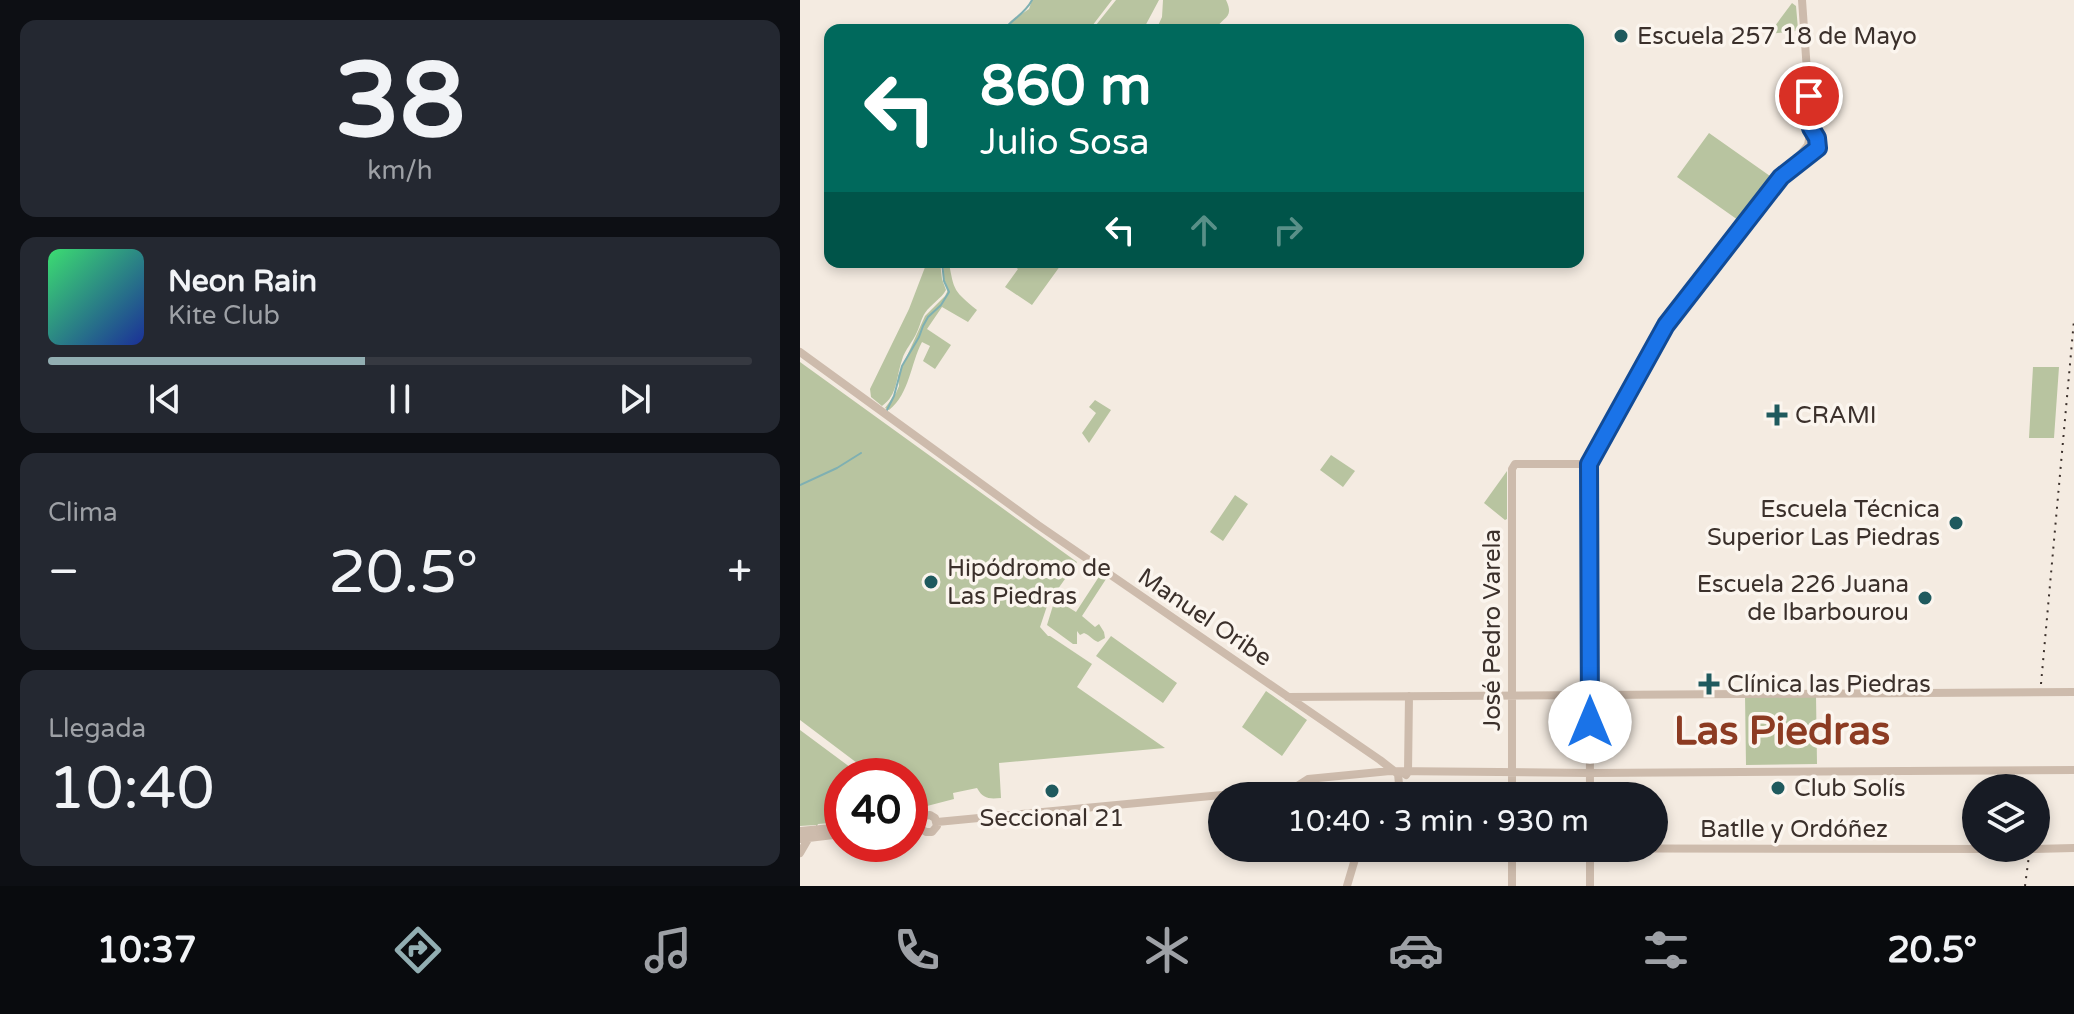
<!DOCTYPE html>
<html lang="es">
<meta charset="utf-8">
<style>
body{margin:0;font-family:"Varela Round",sans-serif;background:#242831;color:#f1f3f6;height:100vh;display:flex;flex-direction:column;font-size:30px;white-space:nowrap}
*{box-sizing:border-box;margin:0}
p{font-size:26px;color:#9ea1a6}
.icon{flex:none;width:44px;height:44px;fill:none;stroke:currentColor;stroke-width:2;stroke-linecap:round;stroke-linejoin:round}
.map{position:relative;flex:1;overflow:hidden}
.details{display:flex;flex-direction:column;gap:20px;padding:20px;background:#0d0f14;width:800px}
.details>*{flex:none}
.guide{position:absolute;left:24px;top:24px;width:760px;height:244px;border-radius:16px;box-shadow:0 4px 12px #0003;background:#00695c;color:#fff;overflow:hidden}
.tools{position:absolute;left:1162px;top:774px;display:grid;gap:16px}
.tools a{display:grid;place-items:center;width:88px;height:88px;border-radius:50%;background:#171b24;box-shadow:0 4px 12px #0003;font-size:40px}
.speed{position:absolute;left:24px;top:758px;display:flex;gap:16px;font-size:40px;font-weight:700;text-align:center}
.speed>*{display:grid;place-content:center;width:104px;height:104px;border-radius:50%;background:#171b24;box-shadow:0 4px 12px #0003;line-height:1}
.speed .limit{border:12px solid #d22;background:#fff;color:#111}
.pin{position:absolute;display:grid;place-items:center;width:68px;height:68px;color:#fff;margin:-34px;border:4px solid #fff;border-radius:50%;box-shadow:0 2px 8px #0007}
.me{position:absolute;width:88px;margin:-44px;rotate:0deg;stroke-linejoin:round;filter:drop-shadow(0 0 6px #0008)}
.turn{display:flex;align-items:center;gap:28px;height:168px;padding:0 24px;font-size:36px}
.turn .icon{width:104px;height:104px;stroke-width:2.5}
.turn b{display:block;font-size:56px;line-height:68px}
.lanes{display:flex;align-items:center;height:76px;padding:0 24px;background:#0003;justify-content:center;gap:40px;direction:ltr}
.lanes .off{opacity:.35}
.big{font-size:60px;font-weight:600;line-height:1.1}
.details .widget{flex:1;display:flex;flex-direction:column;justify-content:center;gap:12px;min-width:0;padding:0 28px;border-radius:16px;background:#242831}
.details .dial{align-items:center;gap:0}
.dial b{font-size:104px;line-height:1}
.song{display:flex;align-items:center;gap:24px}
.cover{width:96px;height:96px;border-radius:12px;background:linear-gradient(135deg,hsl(140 70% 55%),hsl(230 70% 35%))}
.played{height:8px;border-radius:4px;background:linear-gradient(90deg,#92aeb2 45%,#363941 45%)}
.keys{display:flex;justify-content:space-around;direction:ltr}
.heat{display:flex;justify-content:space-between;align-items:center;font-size:44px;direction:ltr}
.trip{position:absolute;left:408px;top:782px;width:460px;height:80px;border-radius:40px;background:#171b24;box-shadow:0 4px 12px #0003;font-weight:600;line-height:80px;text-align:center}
.tabs{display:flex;height:128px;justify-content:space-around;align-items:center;background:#090b0e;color:#9ea1a6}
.tabs .icon{width:56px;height:56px}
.tabs .selected{color:#92aeb2}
.tabs b{font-size:36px;color:#f1f3f6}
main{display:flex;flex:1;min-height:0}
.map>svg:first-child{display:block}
</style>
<main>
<section class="details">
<div class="widget dial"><b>38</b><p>km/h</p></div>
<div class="widget">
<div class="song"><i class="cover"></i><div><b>Neon Rain</b><p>Kite Club</p></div></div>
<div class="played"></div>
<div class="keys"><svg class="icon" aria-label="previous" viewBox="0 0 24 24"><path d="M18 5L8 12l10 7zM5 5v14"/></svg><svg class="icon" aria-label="pause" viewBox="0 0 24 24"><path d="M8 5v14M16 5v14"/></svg><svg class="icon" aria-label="next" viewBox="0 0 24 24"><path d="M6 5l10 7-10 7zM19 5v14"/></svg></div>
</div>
<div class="widget"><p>Clima</p>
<div class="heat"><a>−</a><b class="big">20.5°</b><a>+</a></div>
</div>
<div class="widget"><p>Llegada</p><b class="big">10:40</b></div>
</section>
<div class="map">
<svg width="1274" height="886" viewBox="0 0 1274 886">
<rect width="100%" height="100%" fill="#f4ebe1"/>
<path fill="#b8c4a0" d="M232 0H312L289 30H205L211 21 229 9Z
M316 0H359L343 30H292Z
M363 0H426C435 19 422 16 416 30H356L362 17Z
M992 3 996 6 998 29 996 31 969 34Z
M909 133 970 176V179L938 220 877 177Z
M127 262H140L142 279 146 290C141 299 131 304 125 313 121 319 120 326 117 332 113 342 105 349 102 360 96 377 98 395 82 406L71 397 70 389 109 309Z
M143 262 149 263C154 291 154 291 177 310L168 322 142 307 127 329 151 345 135 369 123 361 130 346 122 342C110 365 110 393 89 410L85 408 96 393 99 386 98 376 125 316 145 296 148 290 144 279Z
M209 262H263L232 305 205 287 218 269Z
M0 362 277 562 248 603 240 627 248 636H250L292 664 277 687 365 748 199 763 201 798C189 799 183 799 177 788L153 793 154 799 127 806 110 794V776H82L68 767 65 769 0 720Z
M1233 367H1259L1254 438H1229Z
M295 400 311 410 289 443 282 433 296 413 289 407Z
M531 455 555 471 543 487 520 470Z
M707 471V519L705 520 684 503Z
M435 495 448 504 423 541 410 532Z
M302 572 308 576 282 616 295 627 299 624 304 632 305 638 298 642C292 640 290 635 284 633L280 635 277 631V644H273L247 625 255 599 276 612Z
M311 636 377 683 363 703 296 656Z
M466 691 507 720 482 756 442 727Z
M945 695H1016L1017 764 946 765Z
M0 730 62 776H42V822L18 824 16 828V825L0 826Z"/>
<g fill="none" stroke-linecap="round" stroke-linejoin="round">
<path stroke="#7fb0b2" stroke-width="2" d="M204 30C213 18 225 14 232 0
M86 412 94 396 102 366 119 337 123 326 128 317 141 305 149 292 144 281 142 262
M0 485 37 468 61 453"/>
<path stroke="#cdbbac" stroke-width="8" d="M1004 158 1018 148 1017 138 1011 128
M0 352 238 525 580 760 598 774 599 784
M488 697 1274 692
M606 775 608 772 609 696
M494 788 508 793 547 792 591 789 599 784
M712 796V469L715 464H789
M790 796 789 464 866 325 1008 145 1011 128 1002 0
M137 822 485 789 494 788 508 779 590 771 790 773 1274 770
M110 829 120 828 126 832H132L137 826 135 818 130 815 123 816 119 822 120 828
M0 831 42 827
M0 839 42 834
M570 848 1219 849
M712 848V886
M1234 849 1274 848
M0 853 11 834
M547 886 555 859 561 848
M790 886V848"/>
<path stroke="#3b302b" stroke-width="2" stroke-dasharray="2 6" stroke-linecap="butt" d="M1241 684 1274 320
M1236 802V800
M1225 886 1230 848"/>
<path stroke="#cdbbac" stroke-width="8" d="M1219 849H1234"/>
</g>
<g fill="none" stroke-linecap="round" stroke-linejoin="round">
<defs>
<path id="route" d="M790 722 789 464 866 325 981 177 1018 148 1017 138 1011 128 1009 96"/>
</defs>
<use href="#route" stroke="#114b97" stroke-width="20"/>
<use href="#route" stroke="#1a73e8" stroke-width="14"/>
</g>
<g fill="#1f5a5e" stroke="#fbf5ee" stroke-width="3">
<circle cx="821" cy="36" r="8"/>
<path d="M973 403h8v8h8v8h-8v8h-8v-8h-8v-8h8z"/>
<circle cx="1156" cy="523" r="8"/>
<circle cx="131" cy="582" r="8"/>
<circle cx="1125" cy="598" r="8"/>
<path d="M905 672h8v8h8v8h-8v8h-8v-8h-8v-8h8z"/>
<circle cx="978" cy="788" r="8"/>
<circle cx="252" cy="791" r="8"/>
</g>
<g text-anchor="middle" stroke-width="7" stroke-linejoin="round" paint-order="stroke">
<g font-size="24" fill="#3b302b" stroke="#fbf5ee" text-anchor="start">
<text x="837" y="44">Escuela 257 18 de Mayo</text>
<text x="995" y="423">CRAMI</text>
<text x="1140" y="517" text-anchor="end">Escuela Técnica<tspan x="1140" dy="28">Superior Las Piedras</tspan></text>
<text x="147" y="576">Hipódromo de<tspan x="147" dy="28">Las Piedras</tspan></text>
<text x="1109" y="592" text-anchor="end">Escuela 226 Juana<tspan x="1109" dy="28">de Ibarbourou</tspan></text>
<text x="927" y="692">Clínica las Piedras</text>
<text x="994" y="796">Club Solís</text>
<text x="252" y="826" text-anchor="middle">Seccional 21</text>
</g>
<g font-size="24" fill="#3b302b" stroke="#fbf5ee">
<text transform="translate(405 617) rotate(34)" y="8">Manuel Oribe</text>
<text transform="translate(692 630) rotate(-90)" y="8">José Pedro Varela</text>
<text x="994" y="837">Batlle y Ordóñez</text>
</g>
<g font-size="40" font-weight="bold" fill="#8c3b22" stroke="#fbf5ee">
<text x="982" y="744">Las Piedras</text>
</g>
</g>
</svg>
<div class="tools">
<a><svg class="icon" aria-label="layers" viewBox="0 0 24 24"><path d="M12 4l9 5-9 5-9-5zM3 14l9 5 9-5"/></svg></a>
</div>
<div class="speed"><div class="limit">40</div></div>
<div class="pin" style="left:1009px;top:96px;background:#d93025"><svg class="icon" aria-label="arrive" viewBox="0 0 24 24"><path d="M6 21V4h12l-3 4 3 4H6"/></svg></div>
<svg class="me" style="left:790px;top:722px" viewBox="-20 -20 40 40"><circle r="19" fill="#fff"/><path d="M0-13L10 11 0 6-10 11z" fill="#1a73e8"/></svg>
<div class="trip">10:40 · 3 min · 930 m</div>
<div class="guide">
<div class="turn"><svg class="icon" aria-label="left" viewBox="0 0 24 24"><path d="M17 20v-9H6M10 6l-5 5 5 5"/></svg><div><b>860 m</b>Julio Sosa</div></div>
<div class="lanes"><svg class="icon" aria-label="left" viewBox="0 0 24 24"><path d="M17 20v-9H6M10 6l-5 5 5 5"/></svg><svg class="icon off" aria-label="ahead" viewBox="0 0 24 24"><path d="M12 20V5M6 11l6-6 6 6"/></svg><svg class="icon off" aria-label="right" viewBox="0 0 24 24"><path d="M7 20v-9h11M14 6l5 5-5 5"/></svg></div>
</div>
</div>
</main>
<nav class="tabs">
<b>10:37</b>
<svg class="icon selected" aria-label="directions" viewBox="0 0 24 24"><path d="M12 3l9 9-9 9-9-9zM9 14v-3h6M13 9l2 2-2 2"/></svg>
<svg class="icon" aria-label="music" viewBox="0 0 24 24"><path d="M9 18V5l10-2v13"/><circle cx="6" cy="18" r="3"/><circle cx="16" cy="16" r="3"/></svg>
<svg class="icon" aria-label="phone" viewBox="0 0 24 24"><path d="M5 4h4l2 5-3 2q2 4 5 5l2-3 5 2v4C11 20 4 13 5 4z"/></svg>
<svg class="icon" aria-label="climate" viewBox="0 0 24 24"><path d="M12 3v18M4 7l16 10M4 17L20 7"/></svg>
<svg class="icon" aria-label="car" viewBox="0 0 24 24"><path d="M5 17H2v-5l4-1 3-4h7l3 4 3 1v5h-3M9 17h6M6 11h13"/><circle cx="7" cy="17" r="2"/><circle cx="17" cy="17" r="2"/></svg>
<svg class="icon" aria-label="filters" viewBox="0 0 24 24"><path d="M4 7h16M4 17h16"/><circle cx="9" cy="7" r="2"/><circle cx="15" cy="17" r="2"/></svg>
<b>20.5°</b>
</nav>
